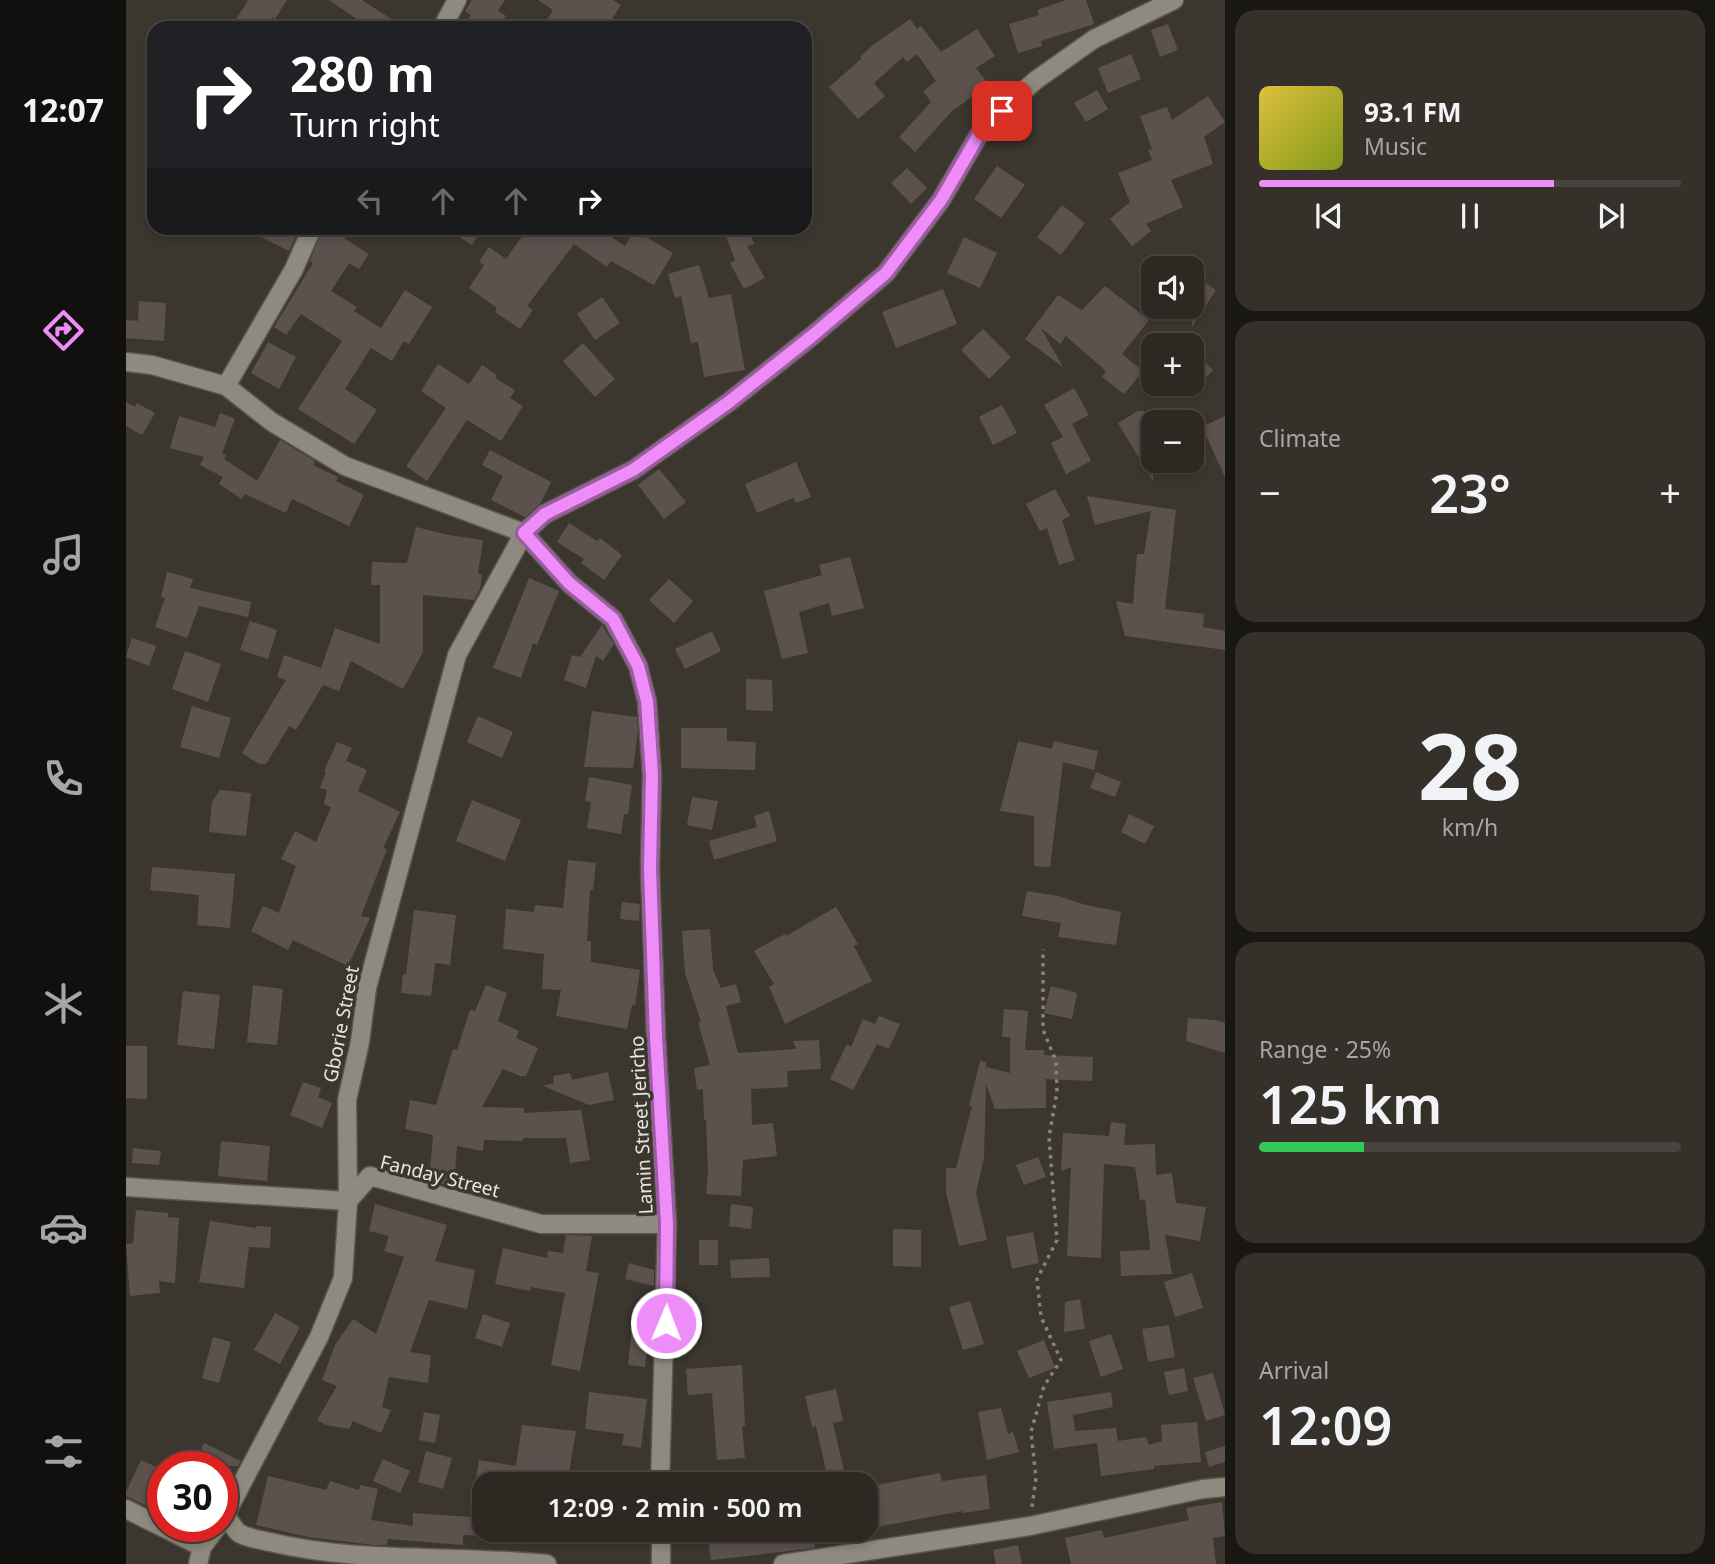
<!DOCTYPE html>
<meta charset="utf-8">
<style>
body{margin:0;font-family:"Noto Sans",sans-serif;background:#35312a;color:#f1f3f6;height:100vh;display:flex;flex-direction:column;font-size:26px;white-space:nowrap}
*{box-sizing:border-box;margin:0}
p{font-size:23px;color:#a7a6a5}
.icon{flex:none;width:38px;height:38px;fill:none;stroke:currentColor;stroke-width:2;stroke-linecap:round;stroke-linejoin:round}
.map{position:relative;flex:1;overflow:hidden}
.drawer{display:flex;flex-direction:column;gap:10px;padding:10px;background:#191713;width:490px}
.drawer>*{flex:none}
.guide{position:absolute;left:21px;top:21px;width:665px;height:214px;border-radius:21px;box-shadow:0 4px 10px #0003,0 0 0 2px #484540;background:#202124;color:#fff;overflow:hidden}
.tools{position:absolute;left:1015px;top:256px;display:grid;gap:14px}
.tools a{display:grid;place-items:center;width:63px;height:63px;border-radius:14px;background:#2d2922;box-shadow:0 4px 10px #0003,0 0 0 2px #484540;font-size:35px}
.speed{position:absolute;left:21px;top:1451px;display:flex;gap:14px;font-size:35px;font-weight:700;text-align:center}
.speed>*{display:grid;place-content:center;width:91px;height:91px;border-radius:50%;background:#2d2922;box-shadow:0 4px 10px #0003,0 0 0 2px #484540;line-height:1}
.speed .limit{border:10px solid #d22;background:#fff;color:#111}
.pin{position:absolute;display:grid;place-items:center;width:60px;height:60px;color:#fff;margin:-30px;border-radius:14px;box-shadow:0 4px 10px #0006}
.me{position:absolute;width:77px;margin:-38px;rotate:1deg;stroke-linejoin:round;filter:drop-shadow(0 0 5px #0008)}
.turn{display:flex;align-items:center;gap:24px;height:147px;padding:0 28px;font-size:32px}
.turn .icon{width:91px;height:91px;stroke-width:2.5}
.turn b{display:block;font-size:49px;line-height:60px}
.lanes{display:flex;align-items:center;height:66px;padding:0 28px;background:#0003;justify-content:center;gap:35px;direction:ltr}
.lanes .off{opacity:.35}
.big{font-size:52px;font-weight:600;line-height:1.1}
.drawer .widget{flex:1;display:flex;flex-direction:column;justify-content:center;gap:10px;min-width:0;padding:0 24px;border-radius:21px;background:#35312a}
.drawer .dial{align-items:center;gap:0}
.dial b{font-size:91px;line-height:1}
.song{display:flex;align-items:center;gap:21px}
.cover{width:84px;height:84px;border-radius:10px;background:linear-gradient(135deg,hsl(50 70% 55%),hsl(70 70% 35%))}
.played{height:7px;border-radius:4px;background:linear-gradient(90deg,#ee8cf8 70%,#484540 70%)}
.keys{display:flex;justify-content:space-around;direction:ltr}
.heat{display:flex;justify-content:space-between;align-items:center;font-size:38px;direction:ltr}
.charge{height:10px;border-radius:5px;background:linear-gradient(90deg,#34c759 25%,#484540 0)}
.trip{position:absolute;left:346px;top:1472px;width:406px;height:70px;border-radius:21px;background:#2d2922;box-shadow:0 4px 10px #0003,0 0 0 2px #484540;font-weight:600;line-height:70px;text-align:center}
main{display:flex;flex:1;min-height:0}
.dock{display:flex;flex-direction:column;width:126px;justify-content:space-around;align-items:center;background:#12100e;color:#a7a6a5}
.dock .icon{width:49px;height:49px}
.dock .on{color:#ee8cf8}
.dock b{font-size:32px;color:#f1f3f6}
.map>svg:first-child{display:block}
</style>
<main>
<nav class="dock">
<b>12:07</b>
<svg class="icon on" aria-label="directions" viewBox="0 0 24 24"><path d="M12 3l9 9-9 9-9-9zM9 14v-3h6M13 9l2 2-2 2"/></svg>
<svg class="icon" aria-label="music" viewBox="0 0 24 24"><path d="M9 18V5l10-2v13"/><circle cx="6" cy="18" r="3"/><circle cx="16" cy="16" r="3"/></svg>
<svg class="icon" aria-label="phone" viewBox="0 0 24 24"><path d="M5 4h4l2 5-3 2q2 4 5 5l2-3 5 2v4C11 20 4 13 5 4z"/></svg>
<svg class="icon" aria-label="climate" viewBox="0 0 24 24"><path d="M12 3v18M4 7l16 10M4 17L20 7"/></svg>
<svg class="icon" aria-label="car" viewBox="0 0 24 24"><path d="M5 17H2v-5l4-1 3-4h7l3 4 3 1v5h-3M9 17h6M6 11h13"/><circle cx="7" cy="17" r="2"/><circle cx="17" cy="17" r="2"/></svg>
<svg class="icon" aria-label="filters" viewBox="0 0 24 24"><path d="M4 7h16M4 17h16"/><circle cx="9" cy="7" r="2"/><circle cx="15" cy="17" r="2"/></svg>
</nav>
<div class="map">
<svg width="1099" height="1564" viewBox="0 0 1099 1564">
<rect width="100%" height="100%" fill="#3c372e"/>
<path fill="#5d514e" d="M120 0H161L149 19 147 17 140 28H104L122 1Z
M203 0H236L279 28H244Z
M346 0H379L372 11 380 16 372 28H336L345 15 339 11Z
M412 0H487L495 5 480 28H416L427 10Z
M940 0H960L968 24 915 41 916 46 892 53 883 24 913 15 911 10Z
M784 19 791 29 795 26 815 52 851 29 869 56 850 68 863 85 826 111 789 152 773 137 805 102 797 91 810 81 791 54 781 62 777 57 748 83 759 96 732 119 703 87 735 59V56L747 45Z
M1042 24 1052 50 1034 57 1025 30Z
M1005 54 1015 79 982 93 972 68Z
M971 90 982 109 960 122 948 103Z
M1082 96 1099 122 1078 137 1087 164 1045 180 1057 207 1020 224 1025 231 1006 246 984 219 1004 202 992 173 1026 160 1022 150 1026 149 1014 116 1041 107 1046 120Z
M871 166 899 185 875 218 848 199Z
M781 168 801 188 785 204 765 183Z
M936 205 959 223 935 255 911 237Z
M117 228H174L163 251Z
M197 228H224L219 239 243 254 233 269 223 263 205 291 231 307 228 311 255 328 279 290 306 307 283 344 278 341 266 361 245 348 219 389 251 410 228 444 172 409 216 341 175 314 160 335 148 327 187 263 184 261Z
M318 228H357L346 245Z
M402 228H471L499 246 508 230 547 253 528 285 485 261 481 267 448 244 401 306 407 310 394 329 369 312 371 308 343 288 358 265 353 262 363 247 380 259Z
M597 228H610L612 230 622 228 628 244 621 246 639 278 618 289 604 263 609 260Z
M838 237 871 253 854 288 821 273Z
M573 265 583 298 605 294 619 370 578 377 572 342 565 343 555 296 549 298 542 274Z
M1071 277 1090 290 1066 327V285Z
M979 286 1023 320 996 354 1017 371 998 394 976 377 980 371 940 336 934 344 915 328 937 367 899 339 932 295 956 310Z
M817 289 831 324 770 348 756 312Z
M476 297 494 323 469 340 451 314Z
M13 301 40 303 38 341 0 338V320L12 321Z
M857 329 885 357 863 379 835 350Z
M142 342 170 357 153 389 125 373Z
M457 343 489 379 469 397 437 361Z
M1066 351 1087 370 1075 383 1066 375Z
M312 364 343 384 356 365 371 375 369 378 389 390 384 398 397 406 375 441 341 420 301 481 280 466 320 408 295 391Z
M948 388 963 415 946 424 965 461 940 474 925 443 937 437 918 405Z
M0 402 9 407 11 403 29 413 16 435 0 426Z
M876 405 891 433 867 445 853 417Z
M1012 411H1018L1027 427V481L992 423Z
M94 413 109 419 96 453 100 455 98 459 131 481 154 440 189 461 187 465 212 477 210 481 238 495 223 526 166 499 160 513 119 494 116 499 93 484 97 477 74 465 78 457 44 448 53 416 89 427Z
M1099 416V477L1076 427Z
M364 450 425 482 414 504 399 517 365 500 377 476 356 465Z
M670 462 685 497 670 503 667 498 631 513 619 484Z
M533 469 560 502 538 519 512 485Z
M929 489 944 516 936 520 949 560 933 565 921 528 914 531 900 504Z
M961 496 1050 510 1039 609 1078 614 1077 627 1099 631V650L999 636 990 601 1007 604 1011 554H1018L1025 511 969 525Z
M443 523 471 541 474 538 496 555 478 580 455 563 458 559 431 542Z
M290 527 323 535 357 540 352 574H356L354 589 348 600 297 595V652L277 689 225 661 213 691 197 685 170 730 163 726 140 764H133L116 753 160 680 151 677 158 655 195 668 209 628 254 644V585H245L246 562 281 563Z
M724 557 738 608 706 616 703 603 673 612 682 653 656 659 638 591 696 575 693 565Z
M41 572 67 579 64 588 125 602 122 617 73 606 61 638 29 627 39 598 35 597Z
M403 578 433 591 411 645 407 643 395 678 367 668Z
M543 579 567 601 548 623 523 600Z
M124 621 151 630 142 659 114 650Z
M476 625 488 644 477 661 470 656 460 688 438 680 446 655 454 657Z
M586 631 595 651 559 669 549 649Z
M6 638 30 646 23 666 0 657Z
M59 651 95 664 82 702 46 689Z
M620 679 646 680 647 711 620 710Z
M66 706 105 718 93 758 54 747Z
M466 711 511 717 512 731 507 768 458 767Z
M352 716 387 732 376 758 341 742Z
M555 728H601V741L630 742 629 770 555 768Z
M892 741 926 749 928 741 972 751 968 770 937 762 924 867 908 866V816L874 811Z
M211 742 226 748 220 761 241 770 232 791 274 812 257 848 261 849 235 916 244 918 222 966 167 940 162 950 125 931 137 906 153 913 170 866 155 859 169 831 190 842 205 807 198 804 201 790 194 788 200 772 198 771Z
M970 772 995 782 989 797 964 788Z
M463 777 506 785 502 814H498L495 834 461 828 465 802 459 801Z
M94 790 125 793 120 836 83 832 86 802Z
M566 797 592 801 586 830 561 825Z
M346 800 395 820 379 861 330 841Z
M643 811 651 841 588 860 583 841 631 827 628 816Z
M1003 814 1028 826 1019 844 995 832Z
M442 860 470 863 467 890H464L461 941H465V962L514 970 509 1005H506L501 1029 430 1016 435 990 416 989 418 954 377 949 380 909 408 912 409 905 437 908Z
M26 867 109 874 104 928 71 925 73 895 24 890Z
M901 891 932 896 960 905 995 912 990 945 932 937 935 923 896 916Z
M496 902 514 904 513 921 494 919Z
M710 907 732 944 728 946 746 981 659 1024 643 987 648 984 628 951 659 934 660 936Z
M288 910 330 915 324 965 309 963 305 996 275 993 277 974H280Z
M584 929 587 970 595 988 610 984 615 1002 600 1006 612 1053 670 1049 667 1041 693 1040 695 1069 661 1071 662 1087 625 1089 626 1125 647 1123 651 1156 617 1160 615 1196 580 1194 582 1172 580 1120H578L577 1089 571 1090 568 1068 584 1065 572 1022H575L559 973 556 931Z
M127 985 157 989 151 1045 121 1042Z
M360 985 381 993 372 1021 393 1031 390 1038 412 1048 400 1076H394L377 1069 356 1107 398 1108V1113L455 1110 464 1160 444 1163 440 1138H397V1141L358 1140 357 1151 331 1146 328 1185 316 1184 303 1181 307 1135 279 1129 284 1100 310 1105 327 1049 331 1050 344 1010 349 1011Z
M925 986 951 993 946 1019 918 1013Z
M57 991 94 995 88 1049 51 1045Z
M878 1009 902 1011 899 1050H918V1055L967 1057 966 1081 920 1079V1108L869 1109 860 1084 858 1158 850 1193 861 1240 833 1246 820 1192V1168H830L846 1106H843L854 1061 860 1062V1067L884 1073V1037H876Z
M753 1016 774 1024 763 1049 751 1044 727 1090 704 1079 721 1044 725 1047 737 1019 749 1024Z
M1062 1018 1089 1020 1099 1023V1053L1060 1041Z
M0 1046H21V1099L0 1098Z
M482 1072 488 1100 463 1105 417 1086 428 1083 427 1076 444 1073 446 1080Z
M177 1082 195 1088 192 1097 206 1103 196 1128 164 1115Z
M985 1122 1000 1124 998 1145 1029 1144 1030 1175 1046 1173 1050 1203 1080 1207 1074 1241 1039 1235 1046 1274 995 1276 994 1251 1024 1250V1246L1019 1199 1014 1200 1009 1167 978 1164 975 1258 941 1256 945 1167 935 1171 937 1133 983 1136Z
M95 1141 144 1146 141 1181 92 1176Z
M7 1148 35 1151 33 1165 6 1163Z
M912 1157 920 1177 898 1185 890 1165Z
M249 1204 321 1225 309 1261 349 1270 341 1309 303 1300 284 1352 305 1355 302 1383 263 1377 256 1407 265 1410 255 1433 227 1421 223 1429 200 1425 191 1420 211 1386 196 1380 209 1345 227 1319 250 1334 278 1257 258 1251 263 1236 243 1231Z
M605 1204 627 1207 625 1229 603 1226Z
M10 1210 42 1213V1217L53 1218 49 1283 33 1281 34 1293 4 1296 0 1244 7 1243Z
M84 1221 130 1228V1226L145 1227 144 1248 123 1247 118 1288 73 1282Z
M767 1229 795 1230V1267L767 1266Z
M907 1232 913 1263 886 1269 880 1237Z
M440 1235 466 1236 460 1271 473 1273 454 1371 425 1365 439 1293 405 1287 404 1291 369 1284 377 1248 421 1258 422 1251 437 1253Z
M573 1240H592V1265H573Z
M643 1258 644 1277 605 1278 604 1260Z
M503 1263 528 1270V1286L499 1279Z
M1066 1273 1077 1308 1049 1317 1038 1282Z
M954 1299 959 1329 938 1332 939 1302Z
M844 1301 858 1344 837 1350 823 1307Z
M149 1313 174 1327 154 1364 128 1350Z
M357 1314 384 1323 376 1347 349 1338Z
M507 1318 524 1320 519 1367 502 1365Z
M1043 1325 1049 1357 1022 1362 1016 1329Z
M985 1334 997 1369 975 1377 963 1341Z
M87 1337 105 1342 93 1383 76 1378Z
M918 1340 929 1368 903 1378 891 1351Z
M616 1365 619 1426H616L619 1458 591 1460 586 1393 562 1395 560 1369Z
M1058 1368 1062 1391 1043 1395 1038 1372Z
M1087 1373 1099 1415 1080 1421 1067 1378Z
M710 1389 717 1421 707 1423 721 1484H703L690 1426 686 1427 679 1396Z
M463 1392 521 1399 515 1448 496 1445 498 1434 459 1429Z
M985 1392 987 1407 947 1415 949 1431 990 1428 992 1441 1020 1437 1023 1445 1036 1441 1035 1425 1071 1422 1075 1462 1028 1466V1469L975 1476 971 1443 928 1449 921 1402Z
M875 1408 882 1434 887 1432 893 1452 861 1460 852 1412Z
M298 1412 314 1415 309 1443 293 1440Z
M396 1425 450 1431 441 1484 419 1479 418 1483 393 1478 392 1484H349L353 1460 390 1466Z
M78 1443 115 1461 112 1466H82L70 1461Z
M1099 1446V1462L1083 1467 1079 1452Z
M300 1451 326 1458 317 1489 292 1482Z
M257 1459 284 1471 274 1493 247 1481Z
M15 1460 37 1470V1514L0 1496V1492Z
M814 1473 816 1481 860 1475 864 1509 837 1513 836 1511 740 1529V1487Z
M142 1476 200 1490 204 1481 233 1490 234 1485 252 1489 245 1520 287 1526V1513L359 1518V1536L337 1535V1545L262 1539 261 1545H248L182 1537 130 1525Z
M1096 1502 1099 1536 1087 1538 1090 1564H945L939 1538 976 1530 978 1538 1063 1520 1060 1508Z
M632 1530H686L689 1548 585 1560 582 1536Z
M892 1545 896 1564H870L867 1550Z"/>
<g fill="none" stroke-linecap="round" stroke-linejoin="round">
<defs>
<path id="street" d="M316 28 331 0
M0 362 26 365 100 386 146 422 219 466 398 533 443 583 487 619 512 666 521 701 526 775 524 869 530 1037 541 1224 534 1484
M100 386 168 269 186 228
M0 1187 222 1201 244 1176 415 1224H541
M0 1509 76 1547
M100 1516C104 1521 108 1529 113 1533 121 1538 135 1540 144 1542 236 1564 328 1554 421 1564
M96 1521 193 1337 217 1278 222 1201 221 1100 234 1042 241 988 331 655 398 533 419 514 507 470 603 402 686 336 760 273 815 200 858 126 910 80 968 39 1048 0
M535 1530V1564
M72 1564 76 1547 92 1526
M657 1564 904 1526 1077 1489 1099 1487"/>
</defs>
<use href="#street" stroke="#5a564e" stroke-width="21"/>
<path stroke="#87837b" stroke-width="3.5" stroke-dasharray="3.5 5" stroke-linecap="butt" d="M906 1507 910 1478 905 1432 918 1386 935 1360 915 1317 911 1279 931 1240 923 1137 931 1092 930 1061 917 1030V949"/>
<use href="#street" stroke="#8e8a7f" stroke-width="18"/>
</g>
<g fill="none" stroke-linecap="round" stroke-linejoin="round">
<defs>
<path id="route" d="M540 1323 541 1224 530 1037 524 869 526 775 521 701 512 666 487 619 443 583 398 533 419 514 507 470 603 402 686 336 760 273 815 200 858 126 876 111"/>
</defs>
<use href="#route" stroke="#9b5ba1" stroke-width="18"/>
<use href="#route" stroke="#ee8cf8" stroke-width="12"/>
</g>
<g text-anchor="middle" stroke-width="7" stroke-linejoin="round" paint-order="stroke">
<g font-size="19" fill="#e7e5df" stroke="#3c372e">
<text transform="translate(215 1024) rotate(-79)" y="7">Gborie Street</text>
<text transform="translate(515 1125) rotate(-93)" y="7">Lamin Street Jericho</text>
<text transform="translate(314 1176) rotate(14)" y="7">Fanday Street</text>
</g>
</g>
</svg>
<div class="tools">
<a><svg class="icon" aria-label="sound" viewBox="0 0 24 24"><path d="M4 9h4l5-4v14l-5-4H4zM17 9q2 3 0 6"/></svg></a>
<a>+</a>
<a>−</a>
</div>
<div class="speed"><div class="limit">30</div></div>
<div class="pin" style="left:876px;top:111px;background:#d93025"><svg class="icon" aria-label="arrive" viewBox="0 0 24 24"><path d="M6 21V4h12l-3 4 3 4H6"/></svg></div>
<svg class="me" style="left:540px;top:1323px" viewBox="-20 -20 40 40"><circle r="17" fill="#ee8cf8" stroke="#fff" stroke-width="3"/><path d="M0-11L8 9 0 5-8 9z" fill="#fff"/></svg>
<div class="trip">12:09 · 2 min · 500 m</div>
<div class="guide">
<div class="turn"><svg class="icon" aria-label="right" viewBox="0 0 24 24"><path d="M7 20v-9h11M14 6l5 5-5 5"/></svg><div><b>280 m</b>Turn right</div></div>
<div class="lanes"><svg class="icon off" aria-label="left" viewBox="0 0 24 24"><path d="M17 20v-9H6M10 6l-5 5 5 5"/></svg><svg class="icon off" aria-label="ahead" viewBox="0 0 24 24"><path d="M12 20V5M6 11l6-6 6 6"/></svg><svg class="icon off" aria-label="ahead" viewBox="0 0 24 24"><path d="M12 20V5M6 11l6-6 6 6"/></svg><svg class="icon" aria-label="right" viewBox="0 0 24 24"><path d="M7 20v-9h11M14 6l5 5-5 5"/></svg></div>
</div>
</div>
<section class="drawer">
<div class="widget">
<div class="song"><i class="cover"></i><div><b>93.1 FM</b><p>Music</p></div></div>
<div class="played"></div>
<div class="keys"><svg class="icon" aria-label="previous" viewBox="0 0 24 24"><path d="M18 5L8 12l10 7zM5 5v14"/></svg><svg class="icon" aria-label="pause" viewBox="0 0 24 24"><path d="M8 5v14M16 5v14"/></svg><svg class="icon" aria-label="next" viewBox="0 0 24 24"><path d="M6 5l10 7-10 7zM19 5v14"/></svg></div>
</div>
<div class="widget"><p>Climate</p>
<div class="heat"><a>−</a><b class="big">23°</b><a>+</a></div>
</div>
<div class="widget dial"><b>28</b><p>km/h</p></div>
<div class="widget"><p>Range · 25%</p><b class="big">125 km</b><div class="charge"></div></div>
<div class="widget"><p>Arrival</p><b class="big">12:09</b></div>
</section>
</main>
